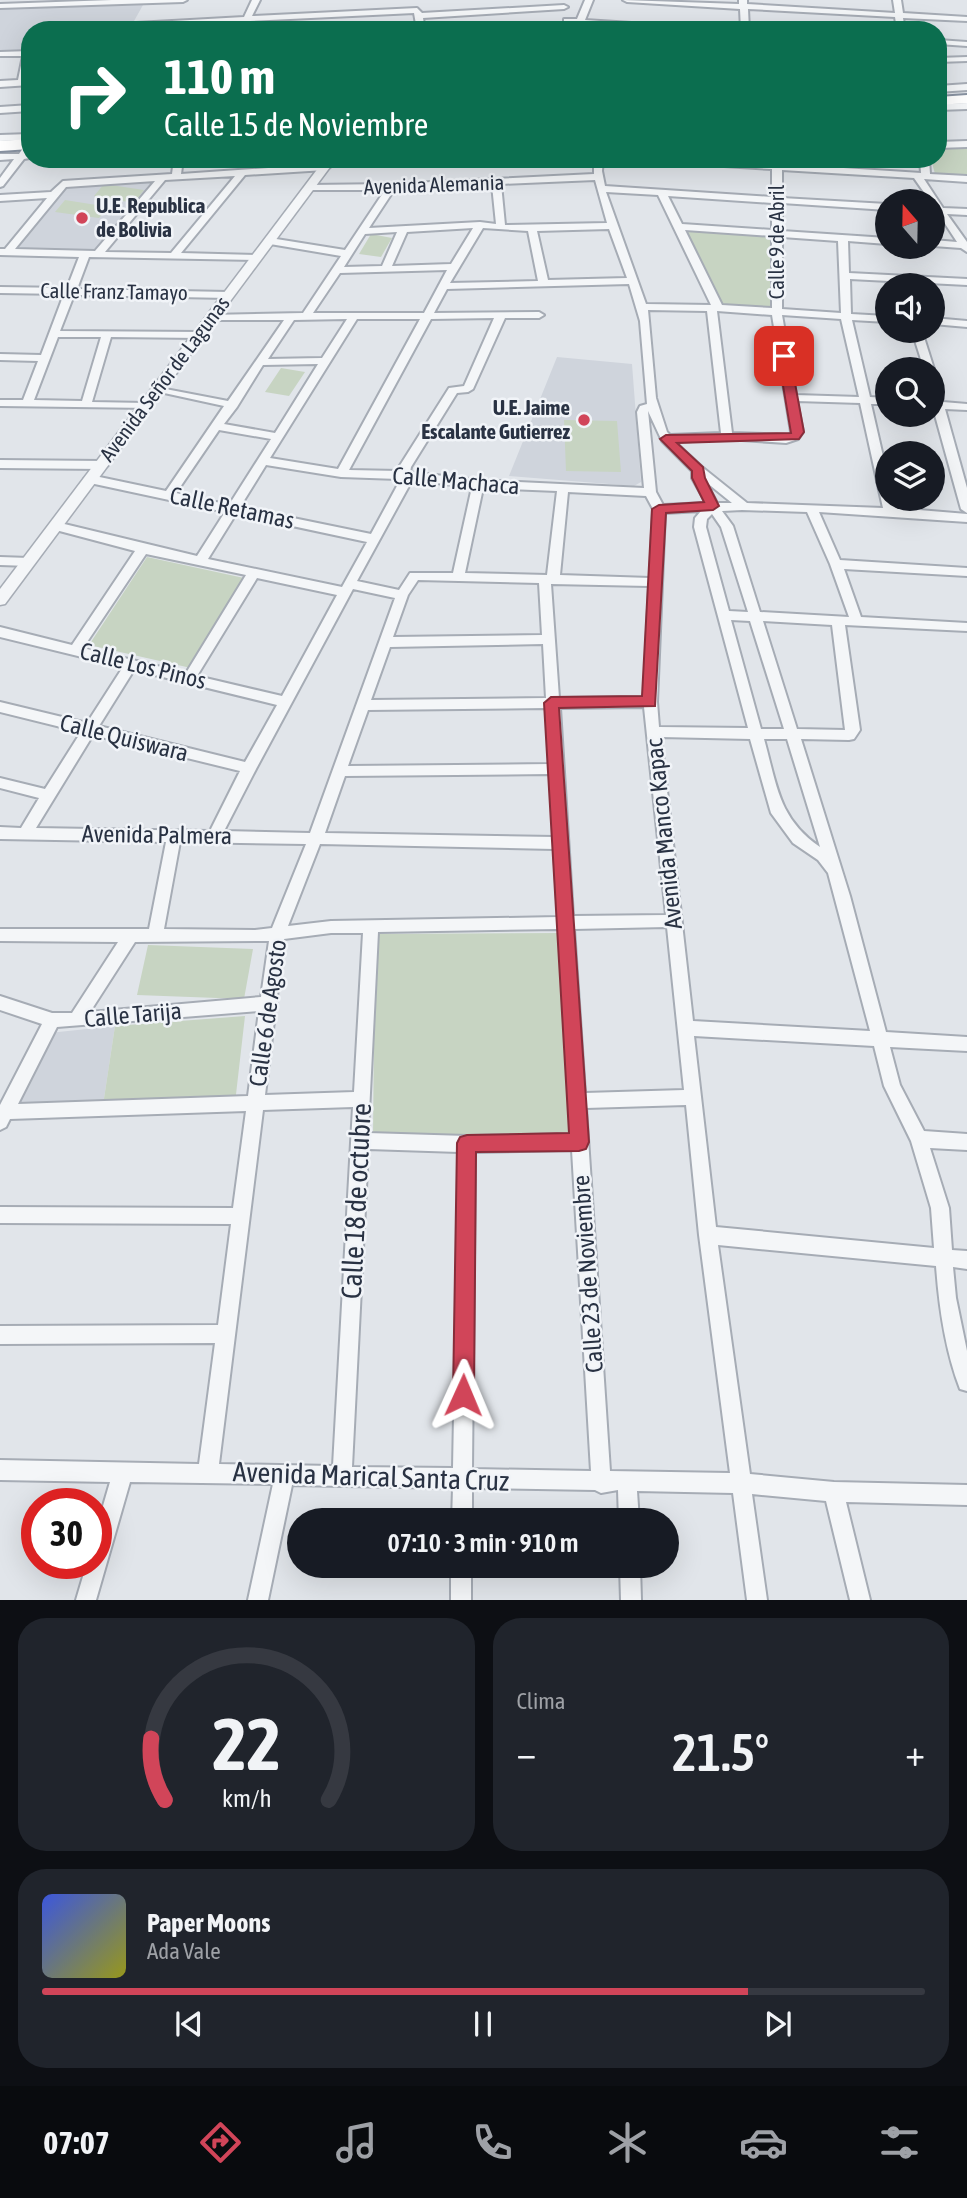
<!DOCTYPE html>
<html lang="es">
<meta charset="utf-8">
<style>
body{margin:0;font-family:"Asap Condensed",sans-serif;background:#20242c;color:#f1f3f6;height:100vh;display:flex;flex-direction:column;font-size:26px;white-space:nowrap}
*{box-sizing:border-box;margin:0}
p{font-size:23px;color:#9ea1a6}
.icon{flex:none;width:38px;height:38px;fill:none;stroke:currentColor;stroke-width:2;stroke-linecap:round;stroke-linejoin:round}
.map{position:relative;height:1600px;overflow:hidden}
.details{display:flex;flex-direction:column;gap:18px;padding:18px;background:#0d0f14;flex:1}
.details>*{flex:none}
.hud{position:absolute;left:21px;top:21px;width:926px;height:147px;border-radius:28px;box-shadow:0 7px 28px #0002;background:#0b6e4f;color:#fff;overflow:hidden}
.needle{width:46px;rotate:340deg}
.tools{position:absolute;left:875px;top:189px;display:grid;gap:14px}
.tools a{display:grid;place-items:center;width:70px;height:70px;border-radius:50%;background:#171b24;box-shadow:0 7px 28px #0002;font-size:35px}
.speed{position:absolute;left:21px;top:1488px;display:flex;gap:14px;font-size:35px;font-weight:700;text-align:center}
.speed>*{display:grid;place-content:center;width:91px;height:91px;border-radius:50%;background:#171b24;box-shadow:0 7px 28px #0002;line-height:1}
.speed .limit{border:10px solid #d22;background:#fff;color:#111}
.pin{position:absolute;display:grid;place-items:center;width:60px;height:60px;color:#fff;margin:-30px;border-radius:14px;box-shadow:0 4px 10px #0006}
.me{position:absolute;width:77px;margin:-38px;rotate:1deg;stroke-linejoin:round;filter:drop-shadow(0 0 5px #0008)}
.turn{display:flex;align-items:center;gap:24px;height:147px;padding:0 28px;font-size:32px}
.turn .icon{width:91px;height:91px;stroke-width:2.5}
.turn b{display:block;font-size:49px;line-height:60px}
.big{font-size:52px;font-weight:600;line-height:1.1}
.details .widget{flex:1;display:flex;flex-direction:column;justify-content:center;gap:10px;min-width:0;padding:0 24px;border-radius:28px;background:#20242c}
.details .dial{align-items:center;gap:0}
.dial svg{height:182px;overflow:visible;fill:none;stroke:#363941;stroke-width:7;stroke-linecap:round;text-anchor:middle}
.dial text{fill:#f1f3f6;stroke:none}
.song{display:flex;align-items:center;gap:21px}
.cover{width:84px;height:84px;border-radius:10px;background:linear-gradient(135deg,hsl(230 70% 55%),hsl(60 70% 35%))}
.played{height:7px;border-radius:4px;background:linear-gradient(90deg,#d14559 80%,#363941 80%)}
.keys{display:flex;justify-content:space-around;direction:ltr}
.heat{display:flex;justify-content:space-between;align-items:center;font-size:38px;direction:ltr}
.details .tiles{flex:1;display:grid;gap:18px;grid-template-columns:1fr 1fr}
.widget:last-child{grid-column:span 2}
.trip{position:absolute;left:287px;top:1508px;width:392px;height:70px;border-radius:35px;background:#171b24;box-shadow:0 7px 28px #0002;font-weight:600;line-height:70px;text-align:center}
.tab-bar{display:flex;height:112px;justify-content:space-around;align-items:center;background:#090b0e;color:#9ea1a6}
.tab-bar .icon{width:49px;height:49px}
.tab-bar .on{color:#d14559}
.tab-bar b{font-size:32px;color:#f1f3f6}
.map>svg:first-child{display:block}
</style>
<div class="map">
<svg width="967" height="1600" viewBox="0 0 967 1600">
<rect width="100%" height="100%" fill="#e1e5ea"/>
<path fill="#cfd4dc" d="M143 5 129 30H30V50L0 51V9Z
M158 180 93 252 13 250 67 186Z
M557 357 632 364 641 482 634 486 509 476Z
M115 1026 103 1105 9 1107 49 1033Z"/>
<path fill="#c7d4c2" d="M967 147V176L935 174 931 159H938V149Z
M104 184 144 190 134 203 94 196Z
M65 200 109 207 99 218 55 212Z
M683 230 772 236 771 309 720 306Z
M371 234 392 238 381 257 359 254Z
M281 368 305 372 289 396 265 392Z
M564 420 617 421 621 472 566 471Z
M147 557 244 578 191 668 89 645Z
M560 933 570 1138 373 1137 375 934Z
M148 945 253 949 244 999 137 995Z
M245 1016 235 1103 103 1105 115 1026Z"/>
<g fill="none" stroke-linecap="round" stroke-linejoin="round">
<defs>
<path id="minor" d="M112 0H187L183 2 0 8V4Z
M252 0H260L252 16 417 8 422 13 564 5 568 7 564 9 423 18 425 30H417L414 13 250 21 246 30H238L242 22 136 27 132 25 136 23 244 17Z
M585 0H593L585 20 709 28 713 30H667L586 25 585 30H579L578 24 564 23V19H577Z
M623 0 739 4V0H747V4L895 13 893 0H901L903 13 967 17V21L903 18 905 30H897L895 17 748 9 749 30H741L740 9 627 2Z
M938 40 967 42V46L938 44Z
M30 51 27 80H30V85L0 87V81L18 80 23 56H0V52Z
M967 57V61L938 62V58Z
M967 84V90L938 92V86Z
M967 103V109L938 110V104Z
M30 105V111L0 113V107Z
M30 134V140L0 141V135Z
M967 141V147L938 148V142Z
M23 148H29L30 158 24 159 3 186 0 187V178L14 159 0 160V154H19Z
M174 159H183L181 174 325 164 330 167 325 170 245 175 181 253 256 255 261 258 259 260 89 257 77 289 228 292 233 295 228 298 74 295 60 331 200 332 205 335 200 338 111 337 92 402 146 403 150 404V408L0 406V400H23L38 361 0 360V354L41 355 64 294 0 293V287L67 288 79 257 0 255V249H5L47 198 0 201V195L51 192 63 181 172 174ZM235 176 171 253 105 252 165 180ZM155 181 95 251 15 249 66 187ZM58 337H101L82 401 34 400Z
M594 159H603L602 171 605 186 772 197V169L660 162 656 159H705L921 173 920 159H929L930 174 967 176V182L924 179 943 208 967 209V215L947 214 967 242V252L961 248 933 246V240L957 242 938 213H933V201H930L914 178 782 170V198L887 204V210L782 203V231L887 238V244L848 241 849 273 967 279V285L850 279 851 314 887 316V322L852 320 870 397 887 398V404H871L887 474V499H893L895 508 967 514V522L819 512 840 560 967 568V576L844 569 861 617 967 623V631L845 625 860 730 854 739 849 740 801 739 850 896 886 1032 967 1037V1051L890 1047 900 1085 924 1131 967 1134V1150L930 1148 949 1208 952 1250 967 1251V1269L953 1267 956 1298 967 1351V1391L960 1389C945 1350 939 1307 936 1266L718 1245 750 1474 834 1482 967 1485V1505L846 1502 870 1600H850L826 1501 752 1494 767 1600H747L733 1493 637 1491 639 1521H619L618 1490 601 1493 595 1490 472 1488V1521H452L453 1488 292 1485 268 1600H248L273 1484 130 1482 96 1600H76L87 1563H96V1530L110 1482 0 1480V1460L199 1464 215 1343 0 1344V1326L218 1325 231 1224 0 1223V1207L233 1208 246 1111 10 1119 6 1127 0 1130V1105L42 1024 0 1010V996L52 1013H72L118 942 0 941V929H149L166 842 0 839V827L21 828 39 798 0 788V778L45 789 81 732 0 712V702L87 723 123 667 0 637V627L72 645 135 551 52 529V523L56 522 197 556 225 512 90 483 84 479 90 475 166 491 224 406 155 391V387L228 401 284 320H213L208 317 209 315 303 313 341 256 270 244 265 241 270 238 345 250 385 190H312L309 189V185L391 184 594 174ZM595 180 607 223 505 225 501 184ZM492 185 496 224 480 222 369 228 394 190ZM606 192 658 195 711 305 646 304ZM668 196 772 203V230L682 224ZM473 228 451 264 392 266 407 232ZM483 228 528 231 538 281 450 283ZM609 229 627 278 548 280 537 231ZM685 230 772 236V308L722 305ZM397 232 382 266 344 267 365 234ZM782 237 838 241 841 313 782 309ZM447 270 424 313H313L340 273ZM629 284 640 321 647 404 640 406 637 412 644 488 478 480 410 472 411 467 457 393 468 392 473 389 505 318H539L544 315 539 312 434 313 447 289ZM648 310 707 311 721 433 670 435 667 432 656 398ZM717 311 772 315 791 432 790 435 732 433ZM782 315 841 319 859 397 796 395ZM494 318 464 386 449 388 399 467V471L349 470 431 319ZM347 319 322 358 268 359 294 320ZM357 319H420L338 469 270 458ZM318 364 275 433 224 424 237 407 263 365ZM797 401 860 403 883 508 747 503 702 467 675 442 727 439 786 443 798 439 803 432ZM648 411 662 441 692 471V478L706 503 663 505 656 492ZM219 430 271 439 229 505 176 493ZM266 465 341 477 398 479 397 486 371 534 240 507ZM409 480 472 487 453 573H410L399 590 357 581 409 486ZM706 482 732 503H717ZM483 488 557 491 547 575 465 573ZM568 492 646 496 653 509 650 578 560 575ZM742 510 807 512 830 564 849 617 760 612 733 526 722 511ZM701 511 695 518 694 527 748 728 659 727 657 702 665 513ZM236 514 367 542 342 587 208 559ZM712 514 721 527 748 612 729 611 706 527 707 519ZM146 554 246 575 186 673 83 648ZM257 578 337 595 282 696 197 676ZM418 580 539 583 542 635 393 637 408 595ZM551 584 649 586 644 697 559 698ZM353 589 395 598 310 833 224 831 256 769ZM731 620 750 621 784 729H761ZM763 621 832 625 845 730 797 729ZM543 644 546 698 371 700 390 647ZM134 670 277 705 245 762 99 726ZM644 707 666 915 573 916 560 708ZM546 708 550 764 348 766 368 710ZM93 735 240 771 210 831 36 828ZM661 737 750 739 771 813 793 843 818 860 828 873 870 1031 693 1021ZM764 739H787L820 847C778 818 777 785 764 739ZM550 774 554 837 325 833 345 776ZM180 842 306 844 272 928 255 930 164 929ZM320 844 554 849 558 917 331 921 288 926ZM667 927 684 1090 585 1093 574 929ZM559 929 571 1134 467 1136 368 1133 378 932ZM331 933H363L354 1092 265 1095 284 939ZM269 941 261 997 90 1012 135 942ZM259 1011 248 1096 18 1104 57 1027ZM694 1036 874 1046 884 1086 911 1141 931 1208 934 1248 716 1227ZM686 1105 699 1235 730 1473 610 1471 586 1108ZM353 1107 333 1466 219 1464 263 1110ZM368 1149 459 1152 453 1468 352 1467ZM572 1150 591 1471 472 1469 475 1152Z
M933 318 967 321V327L933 324Z
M912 331H922L934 369 933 371V369H924Z
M933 381 938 384 943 402 967 404V410L945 409 967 488V513L961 509 933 408Z
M0 460 102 461 108 465 102 469 0 468Z
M0 557 29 558 35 562 29 566 0 565Z
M451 1566H471V1600H451Z
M620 1566H640L641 1600H621Z"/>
<path id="tertiary" d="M325 159H336L5 604 0 605V589Z"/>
<path id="trunk" d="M967 95V103L938 105V97Z
M30 139V149L0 151V141Z"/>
</defs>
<use href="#minor" stroke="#a6acb5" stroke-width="4"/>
<use href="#tertiary" stroke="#a6acb5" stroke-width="3"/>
<use href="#trunk" stroke="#8892a1" stroke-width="4"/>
<use href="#minor" fill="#f4f6f8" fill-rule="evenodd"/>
<use href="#tertiary" fill="#f4f6f8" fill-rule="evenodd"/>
<use href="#trunk" fill="#fff" fill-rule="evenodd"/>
</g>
<path fill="#d14559" stroke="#882d3a" stroke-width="2" d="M784 352 790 356 804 432 799 439 677 443 703 467 705 478 719 506 713 510 666 513 655 706 559 708 589 1142 586 1149 579 1151 476 1152 474 1395 471 1402 463 1406 456 1402 453 1395 457 1143 460 1137 467 1135 569 1133 544 703 551 697 642 696 652 509 659 505 704 502 692 478V471L660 439 666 435 791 433 778 356Z"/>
<g fill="#d14559" stroke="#f1f4f8" stroke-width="2.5">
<circle cx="82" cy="218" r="7"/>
<circle cx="584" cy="420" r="7"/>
</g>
<g text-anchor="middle" stroke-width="5" stroke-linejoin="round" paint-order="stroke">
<g font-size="21" fill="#293243" stroke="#f1f4f8">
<text transform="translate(434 185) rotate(-2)" y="7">Avenida Alemania</text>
<text transform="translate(777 242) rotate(-90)" y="7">Calle 9 de Abril</text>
<text transform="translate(114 292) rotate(1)" y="7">Calle Franz Tamayo</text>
<text transform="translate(165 379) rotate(-53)" y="7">Avenida Señor de Lagunas</text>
</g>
<g font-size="21" font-weight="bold" fill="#293243" stroke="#f1f4f8" text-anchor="start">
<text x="96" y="213">U.E. Republica<tspan x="96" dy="24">de Bolivia</tspan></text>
<text x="570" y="415" text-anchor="end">U.E. Jaime<tspan x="570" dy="24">Escalante Gutierrez</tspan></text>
</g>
<g font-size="24" fill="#293243" stroke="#f1f4f8">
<text transform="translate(456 481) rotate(5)" y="8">Calle Machaca</text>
<text transform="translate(232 508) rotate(12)" y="8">Calle Retamas</text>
<text transform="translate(143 666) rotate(14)" y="8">Calle Los Pinos</text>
<text transform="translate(124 738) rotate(14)" y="8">Calle Quiswara</text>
<text transform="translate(664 834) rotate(-96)" y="8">Avenida Manco Kapac</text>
<text transform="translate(157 835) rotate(1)" y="8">Avenida Palmera</text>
<text transform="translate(268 1013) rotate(-82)" y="8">Calle 6 de Agosto</text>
<text transform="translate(133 1015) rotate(-5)" y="8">Calle Tarija</text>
<text transform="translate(588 1274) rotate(-94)" y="8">Calle 23 de Noviembre</text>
</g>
<g font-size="28" fill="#293243" stroke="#f1f4f8">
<text transform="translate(356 1201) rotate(-87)" y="10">Calle 18 de octubre</text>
<text transform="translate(371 1476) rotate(2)" y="10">Avenida Marical Santa Cruz</text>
</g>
</g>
</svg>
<div class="tools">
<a><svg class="needle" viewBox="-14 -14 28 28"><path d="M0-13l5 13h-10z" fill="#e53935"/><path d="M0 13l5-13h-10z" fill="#9ea1a6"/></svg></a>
<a><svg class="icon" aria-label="sound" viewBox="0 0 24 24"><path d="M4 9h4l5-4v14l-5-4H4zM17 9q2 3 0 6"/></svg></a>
<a><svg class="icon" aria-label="search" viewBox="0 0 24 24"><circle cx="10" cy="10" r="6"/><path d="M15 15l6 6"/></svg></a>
<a><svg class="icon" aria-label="layers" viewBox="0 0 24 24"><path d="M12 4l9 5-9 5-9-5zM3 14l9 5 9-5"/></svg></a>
</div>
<div class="speed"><div class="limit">30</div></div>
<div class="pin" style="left:784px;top:356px;background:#d93025"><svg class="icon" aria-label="arrive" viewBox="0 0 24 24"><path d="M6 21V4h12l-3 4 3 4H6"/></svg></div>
<svg class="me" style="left:463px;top:1395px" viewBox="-20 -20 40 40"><path d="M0-17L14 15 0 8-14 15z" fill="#d14559" stroke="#fff" stroke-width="4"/></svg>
<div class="trip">07:10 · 3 min · 910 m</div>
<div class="hud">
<div class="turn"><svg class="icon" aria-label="right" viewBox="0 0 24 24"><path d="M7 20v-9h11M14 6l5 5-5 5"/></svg><div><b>110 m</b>Calle 15 de Noviembre</div></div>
</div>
</div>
<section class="details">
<div class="tiles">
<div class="widget dial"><svg viewBox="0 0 100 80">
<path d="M14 69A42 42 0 1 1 86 69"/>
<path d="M14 69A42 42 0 0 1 8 42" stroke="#d14559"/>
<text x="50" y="56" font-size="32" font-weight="700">22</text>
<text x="50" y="72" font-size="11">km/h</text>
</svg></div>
<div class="widget"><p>Clima</p>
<div class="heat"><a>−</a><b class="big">21.5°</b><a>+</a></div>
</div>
<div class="widget">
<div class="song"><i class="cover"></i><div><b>Paper Moons</b><p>Ada Vale</p></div></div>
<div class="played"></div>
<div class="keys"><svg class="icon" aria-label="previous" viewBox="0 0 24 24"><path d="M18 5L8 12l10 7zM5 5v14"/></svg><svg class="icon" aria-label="pause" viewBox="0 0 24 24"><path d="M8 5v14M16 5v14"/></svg><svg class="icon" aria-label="next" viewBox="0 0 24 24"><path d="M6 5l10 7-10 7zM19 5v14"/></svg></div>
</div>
</div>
</section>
<nav class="tab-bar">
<b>07:07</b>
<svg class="icon on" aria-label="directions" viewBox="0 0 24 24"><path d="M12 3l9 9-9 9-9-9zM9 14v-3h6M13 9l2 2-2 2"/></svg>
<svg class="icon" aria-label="music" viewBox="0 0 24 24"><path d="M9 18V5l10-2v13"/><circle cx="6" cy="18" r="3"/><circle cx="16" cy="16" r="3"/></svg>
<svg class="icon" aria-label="phone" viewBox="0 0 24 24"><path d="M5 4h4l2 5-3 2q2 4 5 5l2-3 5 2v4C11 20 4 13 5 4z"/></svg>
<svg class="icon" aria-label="climate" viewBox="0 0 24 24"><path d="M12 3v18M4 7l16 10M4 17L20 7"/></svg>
<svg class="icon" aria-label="car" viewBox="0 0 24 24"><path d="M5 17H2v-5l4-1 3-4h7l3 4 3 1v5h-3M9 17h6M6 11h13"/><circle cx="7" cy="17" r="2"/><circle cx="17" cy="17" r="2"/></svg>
<svg class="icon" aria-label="filters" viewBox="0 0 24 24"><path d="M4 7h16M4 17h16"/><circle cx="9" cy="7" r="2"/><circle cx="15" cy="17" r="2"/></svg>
</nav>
